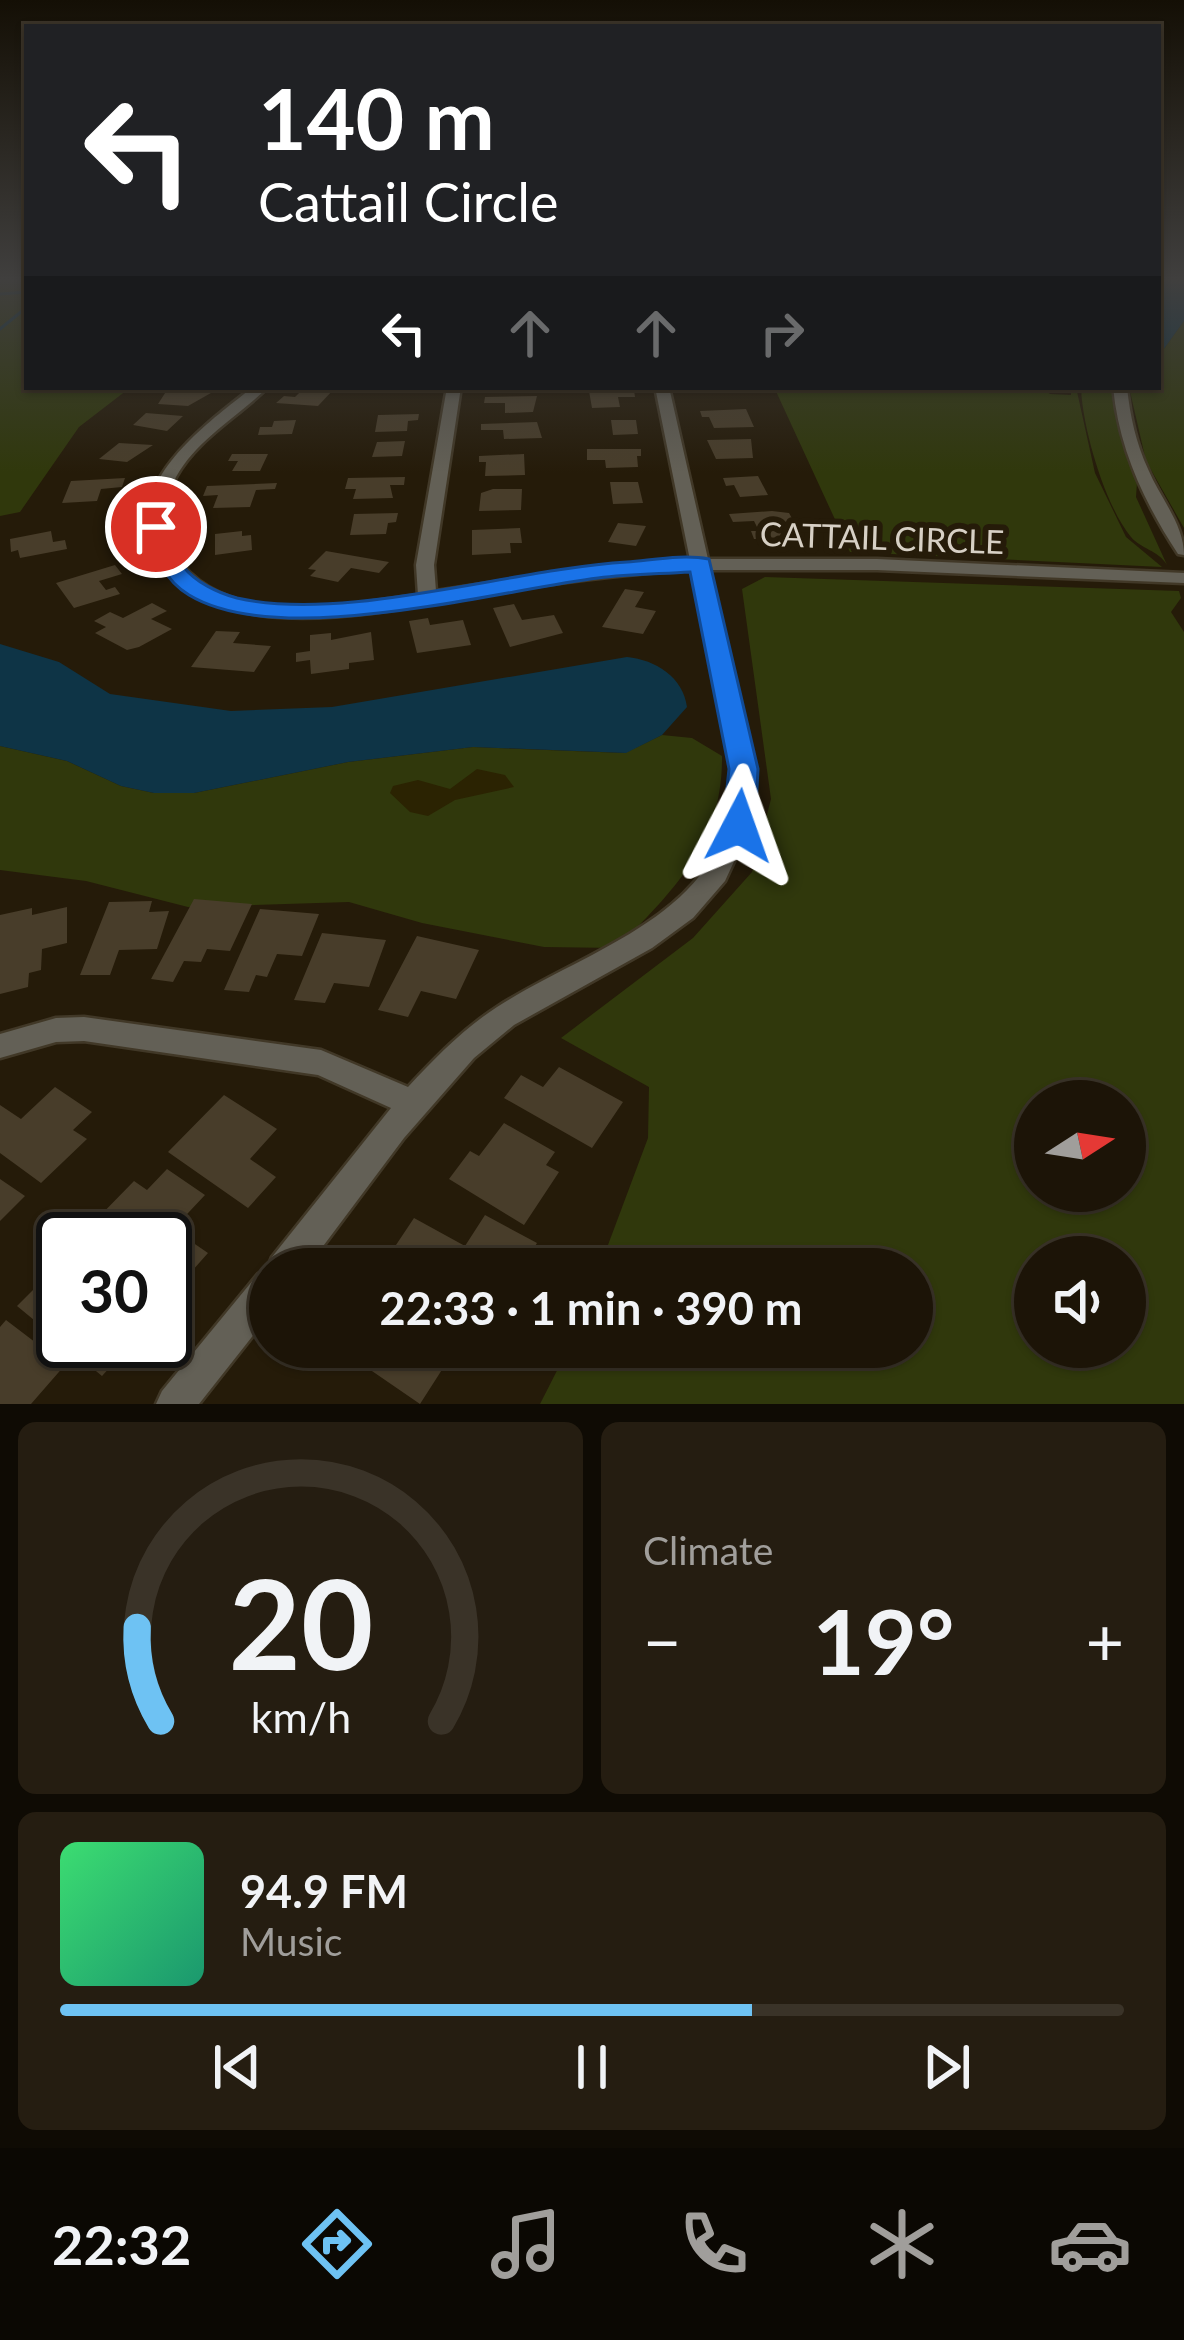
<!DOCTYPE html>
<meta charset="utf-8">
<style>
body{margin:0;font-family:Lato,sans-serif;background:#251d11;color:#f1f3f6;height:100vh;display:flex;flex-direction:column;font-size:45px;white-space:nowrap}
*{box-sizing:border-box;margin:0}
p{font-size:39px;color:#a09e9b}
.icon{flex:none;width:66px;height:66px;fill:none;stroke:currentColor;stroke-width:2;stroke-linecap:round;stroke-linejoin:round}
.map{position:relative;height:1404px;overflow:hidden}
.drawer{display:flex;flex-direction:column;gap:18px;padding:18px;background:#0f0b04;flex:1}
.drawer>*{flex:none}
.hud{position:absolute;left:24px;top:24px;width:1137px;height:366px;border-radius:0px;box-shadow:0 3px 9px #0004,0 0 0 3px #3a3328;background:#202124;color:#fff;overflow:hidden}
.needle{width:78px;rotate:78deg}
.fabs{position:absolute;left:1014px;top:1080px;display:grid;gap:24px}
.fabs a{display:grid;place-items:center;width:132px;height:132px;border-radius:50%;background:#1c1407;box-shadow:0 3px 9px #0004,0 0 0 3px #3a3328;font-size:60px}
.speed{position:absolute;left:36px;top:1212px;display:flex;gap:24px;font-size:60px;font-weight:700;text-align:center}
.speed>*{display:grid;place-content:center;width:156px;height:156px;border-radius:50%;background:#1c1407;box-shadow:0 3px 9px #0004,0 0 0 3px #3a3328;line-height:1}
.speed .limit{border:6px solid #111;border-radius:18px;background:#fff;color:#111}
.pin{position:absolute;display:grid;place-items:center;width:102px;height:102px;color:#fff;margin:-51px;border:6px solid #fff;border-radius:50%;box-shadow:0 3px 12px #0007}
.me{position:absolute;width:132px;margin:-66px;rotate:4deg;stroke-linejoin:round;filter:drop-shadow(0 0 9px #0008)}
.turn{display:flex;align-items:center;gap:42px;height:252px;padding:0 36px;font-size:54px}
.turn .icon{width:156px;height:156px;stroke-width:2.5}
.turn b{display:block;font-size:84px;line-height:102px}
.lanes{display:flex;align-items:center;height:114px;padding:0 36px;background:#0003;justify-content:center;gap:60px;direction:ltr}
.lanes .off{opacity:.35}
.big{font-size:90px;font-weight:700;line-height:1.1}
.drawer .tile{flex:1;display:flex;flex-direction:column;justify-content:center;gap:18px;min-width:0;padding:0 42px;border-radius:18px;background:#251d11}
.drawer .dial{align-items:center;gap:0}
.dial svg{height:312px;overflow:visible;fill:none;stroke:#3a3328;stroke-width:7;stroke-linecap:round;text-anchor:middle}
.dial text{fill:#f1f3f6;stroke:none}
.song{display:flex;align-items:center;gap:36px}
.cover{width:144px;height:144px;border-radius:18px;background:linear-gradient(135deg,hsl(140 70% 55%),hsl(160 70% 35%))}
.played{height:12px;border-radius:6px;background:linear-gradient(90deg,#6ec2f3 65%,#3a3328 65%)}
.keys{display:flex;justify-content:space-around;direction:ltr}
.heat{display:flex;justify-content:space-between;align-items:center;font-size:66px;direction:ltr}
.drawer .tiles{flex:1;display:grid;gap:18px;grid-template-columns:1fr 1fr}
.tile:last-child{grid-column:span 2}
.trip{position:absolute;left:249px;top:1248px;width:684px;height:120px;border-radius:60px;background:#1c1407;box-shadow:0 3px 9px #0004,0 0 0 3px #3a3328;font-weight:700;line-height:120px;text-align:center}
.tabs{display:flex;height:192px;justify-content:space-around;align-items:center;background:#0b0803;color:#a09e9b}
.tabs .icon{width:84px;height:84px}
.tabs .on{color:#6ec2f3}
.tabs b{font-size:54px;color:#f1f3f6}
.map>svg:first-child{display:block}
</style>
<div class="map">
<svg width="1184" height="1404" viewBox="0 0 1184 1404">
<rect width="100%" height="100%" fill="#251b09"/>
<path fill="#30380c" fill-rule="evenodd" d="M0 277H27V387H131L79 427 20 512 0 516Z
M1184 321V528L1146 461 1129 387H1158V357Z
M774 387H1041L1050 394 1071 395V387H1076L1095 473 1126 537 1162 567 850 552Z
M1081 387H1113L1122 442 1137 482 1136 497 1167 565C1158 550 1141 549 1131 537 1105 506 1082 427 1081 387Z
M765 577 1179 591 1181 598 1171 612 1184 632V1404H540L569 1347H912V1269H599L648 1138 649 1087 561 1038 693 938 752 872 771 799 742 589ZM1035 1101H1125V1191H1035ZM1125 1257V1347H1035V1257Z
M662 735 692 738 722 756C723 843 674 890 617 948L544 947 422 923 349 902 188 907 86 881 0 870V746L67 761 121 786 154 793H194L348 762 473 747 625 753Z"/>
<path fill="#2b2302" d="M477 769 505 775 514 787 455 800 428 816 410 812 390 793 393 786 418 780 450 789Z"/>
<path fill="#0e3446" d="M1184 277V321L1158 357V278Z
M0 644 59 662 110 694 231 711 332 707 627 657C656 660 683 677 687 707L662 735 626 753 473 747 348 762 194 793H154L121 786 67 761 0 746Z"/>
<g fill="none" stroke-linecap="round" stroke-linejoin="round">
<path stroke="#0e3446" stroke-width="3" d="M0 294 27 292
M0 329 27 307"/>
</g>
<path fill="#483d2a" d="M182 387H192L218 389 188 406 158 404 167 390Z
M305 387 334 389 318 406 276 403 284 396 295 397Z
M634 390 635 397H618L620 407 592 408 589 391Z
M537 396 533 412 505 413V403H484L485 397Z
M746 409 754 427 714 428 709 417H702L700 411Z
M146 413 183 416 167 431 133 425Z
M419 414 418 420 408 421 407 431 375 432 378 415Z
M296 420 292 434 258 435 260 427H272L274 421Z
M611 420H636L638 434 613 435Z
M537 422 542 438 504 439 503 430H481V424Z
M751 439 753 458 716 459 707 440Z
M405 441 402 456 372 457 377 442Z
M119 443 153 445 127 462 99 459Z
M587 449H641V456H637L638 467 606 468 605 460H587Z
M232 454H268L260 471H232L238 461H228Z
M524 454 525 475 485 476 486 462H479V456Z
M758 476 768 495 740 497 734 485 726 486 723 478Z
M405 477 404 485H390L393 498 353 499 356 489H345L348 478Z
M125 478 122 487 101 489 97 501 62 503 71 481Z
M610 482H638L643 503 613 504Z
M277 483 275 489 256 490 250 507 213 508 218 495 203 496 207 486Z
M493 489H522L521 510 479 511 481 493Z
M772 511 789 513 802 536 754 539 751 531H759L754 521 733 522 729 514Z
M398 513 396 522 388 523 386 534 350 535 354 514Z
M618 523 646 526 636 546 608 542Z
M520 528 522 543H510L511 553 472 555V530Z
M51 531 53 542 65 540 67 549 20 558 18 550 11 552 10 539Z
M242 531V536L251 535 252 550 215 555V534Z
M326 551 389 562 379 573 351 568 338 582 310 576 316 570 308 569Z
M115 565 122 574 99 581 106 590 115 587 120 594 74 608 56 583Z
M625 589 644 592 635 607 656 611 643 634 602 627Z
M152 603 167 611 151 619 172 629 139 647 127 650 95 633 106 627 94 621 110 612 123 618Z
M514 604 522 620 554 615 563 633 510 647 493 608Z
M428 618 430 625 463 620 471 645 417 653 409 621Z
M216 631 240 632 233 643 271 646 254 672 191 667Z
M371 632 374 660 349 663V669L311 674 310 660 296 662V653L310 651V635L331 633V640Z
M194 899 252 904 230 951 207 949 201 962 184 961 173 982 151 979Z
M152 901 149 912 169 911 157 949 119 950 110 975H80L109 902Z
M67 907V943L42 949 41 970 29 973 28 987 0 994V915L32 908V915Z
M260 909 319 914 302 956 277 954 267 977 256 975 249 992 224 990Z
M322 933 386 940 369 987 334 983 325 1003 294 1000Z
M417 936 479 950 456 999 421 991 408 1017 378 1010Z
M559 1067 623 1102 592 1148 504 1098 521 1075 543 1087Z
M55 1087 92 1112 73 1130 87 1139 41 1183 0 1153V1105L21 1119Z
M224 1095 277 1129 250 1159 276 1177 248 1208 168 1152Z
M504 1123 555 1152 546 1165 559 1172 524 1225 449 1179 470 1151 479 1156Z
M167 1169 205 1195 173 1229 208 1253 177 1288 165 1280V1239H110L91 1225 134 1181 147 1190Z
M0 1179 25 1196 0 1221Z
M485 1215 537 1243 521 1269H410L388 1257 414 1218 465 1246Z
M63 1260V1341H134L102 1376 17 1306Z
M6 1320 65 1365 31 1404H0V1327Z
M337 1347H488L476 1365 454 1351 420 1404Z"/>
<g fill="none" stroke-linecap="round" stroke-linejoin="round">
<defs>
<path id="minor" d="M253 387H268C238 417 197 439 176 477 162 503 160 531 176 556 225 630 343 605 418 595L416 565 447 387H461L434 565 436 591 575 570 690 560 655 387H669L708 559H877L1184 573V583L877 570H710L755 769 749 829 725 881 693 918 652 948 514 1025 474 1058 404 1138 306 1269H270V1314L199 1404H156L162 1391 258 1274 267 1270 272 1257 391 1108 318 1075 84 1041 56 1042 0 1058V1034L56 1018 84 1017 321 1050 408 1087C435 1058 463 1029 497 1007 593 945 739 912 733 769 732 748 724 726 720 705 711 660 702 615 692 570 631 573 570 581 510 590 412 604 206 664 153 546 124 482 210 421 253 387Z
M1113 387H1127C1130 416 1136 443 1148 469 1160 498 1184 524 1184 555L1178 554C1144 502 1119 449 1113 387Z"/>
</defs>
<use href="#minor" stroke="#413827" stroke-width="5"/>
<use href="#minor" fill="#636056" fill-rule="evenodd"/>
</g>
<linearGradient id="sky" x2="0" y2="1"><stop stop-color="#140f05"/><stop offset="0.59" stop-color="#403f3e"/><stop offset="1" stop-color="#403f3e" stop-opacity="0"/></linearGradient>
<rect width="1184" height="473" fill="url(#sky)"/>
<path fill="#1a73e8" stroke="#114b97" stroke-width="3" d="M156 521C175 527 172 551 183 566 195 582 218 593 237 598 346 623 511 569 627 562 653 560 683 554 709 559L758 769 755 826 750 834H728L723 826 729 769 690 572C660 574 629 574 598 578 494 591 280 650 189 595 163 579 155 555 145 527Z"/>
<g text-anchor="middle" stroke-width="12" stroke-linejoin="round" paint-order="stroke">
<g font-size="33" fill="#d7d0c5" stroke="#251b09">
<text transform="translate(882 538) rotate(2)" y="12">CATTAIL CIRCLE</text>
</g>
</g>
</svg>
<div class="fabs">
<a><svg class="needle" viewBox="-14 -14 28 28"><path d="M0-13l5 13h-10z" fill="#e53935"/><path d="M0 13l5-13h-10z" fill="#a09e9b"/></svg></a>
<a><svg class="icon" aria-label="sound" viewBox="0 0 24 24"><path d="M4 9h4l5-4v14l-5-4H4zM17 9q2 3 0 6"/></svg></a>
</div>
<div class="speed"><div class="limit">30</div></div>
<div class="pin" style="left:156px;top:527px;background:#d93025"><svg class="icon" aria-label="arrive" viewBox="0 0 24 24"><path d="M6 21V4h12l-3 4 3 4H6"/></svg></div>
<svg class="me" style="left:739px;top:826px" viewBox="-20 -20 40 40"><path d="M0-17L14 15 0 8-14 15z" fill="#1a73e8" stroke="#fff" stroke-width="4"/></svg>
<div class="trip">22:33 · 1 min · 390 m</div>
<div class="hud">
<div class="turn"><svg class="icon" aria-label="left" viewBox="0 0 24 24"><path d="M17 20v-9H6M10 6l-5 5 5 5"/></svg><div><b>140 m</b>Cattail Circle</div></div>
<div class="lanes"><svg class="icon" aria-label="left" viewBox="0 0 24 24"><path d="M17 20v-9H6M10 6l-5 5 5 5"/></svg><svg class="icon off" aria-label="ahead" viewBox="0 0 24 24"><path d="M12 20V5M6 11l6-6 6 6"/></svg><svg class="icon off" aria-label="ahead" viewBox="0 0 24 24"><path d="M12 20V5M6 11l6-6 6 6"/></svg><svg class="icon off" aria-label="right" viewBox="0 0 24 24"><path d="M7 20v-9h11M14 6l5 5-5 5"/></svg></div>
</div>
</div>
<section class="drawer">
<div class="tiles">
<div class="tile dial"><svg viewBox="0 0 100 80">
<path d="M14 69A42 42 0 1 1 86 69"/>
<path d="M14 69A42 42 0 0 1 8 45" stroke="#6ec2f3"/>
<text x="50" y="56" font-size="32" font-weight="700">20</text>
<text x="50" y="72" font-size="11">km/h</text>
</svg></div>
<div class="tile"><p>Climate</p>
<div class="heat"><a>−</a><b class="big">19°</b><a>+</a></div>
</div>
<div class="tile">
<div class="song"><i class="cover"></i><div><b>94.9 FM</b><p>Music</p></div></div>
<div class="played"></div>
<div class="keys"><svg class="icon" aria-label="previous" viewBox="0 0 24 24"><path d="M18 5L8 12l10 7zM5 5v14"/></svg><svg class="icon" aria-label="pause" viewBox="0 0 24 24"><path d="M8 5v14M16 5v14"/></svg><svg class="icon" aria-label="next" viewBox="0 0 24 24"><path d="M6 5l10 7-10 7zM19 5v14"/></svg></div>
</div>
</div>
</section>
<nav class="tabs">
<b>22:32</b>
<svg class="icon on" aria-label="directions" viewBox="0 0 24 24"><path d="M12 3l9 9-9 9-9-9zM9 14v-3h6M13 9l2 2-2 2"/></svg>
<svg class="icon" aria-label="music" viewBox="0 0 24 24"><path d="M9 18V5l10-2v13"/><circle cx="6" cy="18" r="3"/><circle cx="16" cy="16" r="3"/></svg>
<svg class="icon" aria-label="phone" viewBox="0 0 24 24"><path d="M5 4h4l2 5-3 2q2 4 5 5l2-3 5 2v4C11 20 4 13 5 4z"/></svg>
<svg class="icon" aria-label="climate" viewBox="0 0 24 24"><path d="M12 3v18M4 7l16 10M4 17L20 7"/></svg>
<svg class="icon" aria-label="car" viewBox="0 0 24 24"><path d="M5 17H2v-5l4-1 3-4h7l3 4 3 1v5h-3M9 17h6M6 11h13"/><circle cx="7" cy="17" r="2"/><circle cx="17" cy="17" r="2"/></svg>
</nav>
